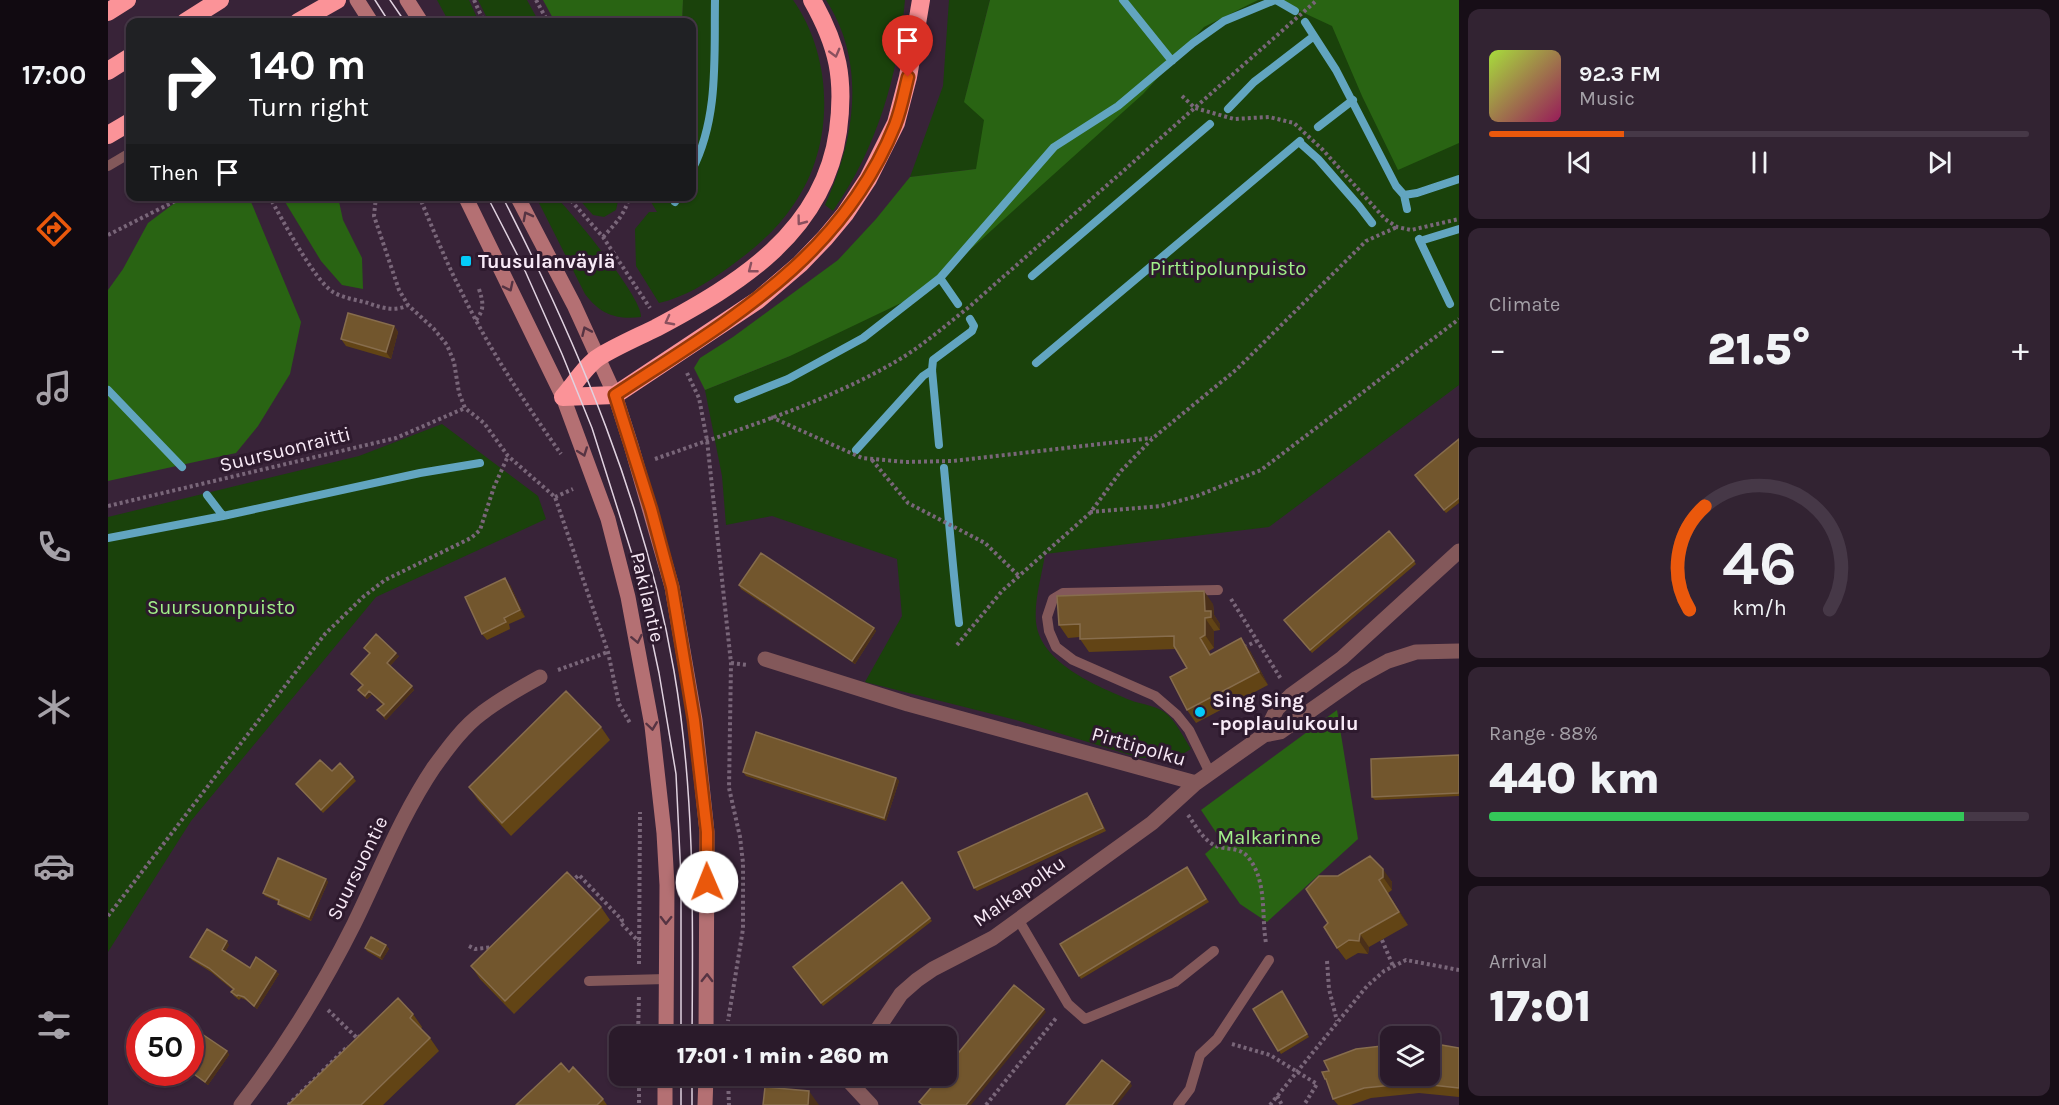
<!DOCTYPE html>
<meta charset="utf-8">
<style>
body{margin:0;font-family:Karla,sans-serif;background:#322332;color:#f1f3f6;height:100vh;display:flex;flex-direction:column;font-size:22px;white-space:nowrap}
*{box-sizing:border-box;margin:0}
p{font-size:20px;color:#a5a1a8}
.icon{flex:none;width:33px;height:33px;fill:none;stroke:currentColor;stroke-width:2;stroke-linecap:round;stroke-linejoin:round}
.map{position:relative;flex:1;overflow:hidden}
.sheet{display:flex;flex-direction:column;gap:9px;padding:9px;background:#170e17;width:600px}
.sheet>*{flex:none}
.hud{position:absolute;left:18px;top:18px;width:570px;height:183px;border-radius:12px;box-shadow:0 2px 4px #0004,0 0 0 2px #463847;background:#202124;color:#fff;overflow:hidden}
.tools{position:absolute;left:1272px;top:1026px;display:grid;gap:12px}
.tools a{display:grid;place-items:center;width:60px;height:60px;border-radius:12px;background:#2a1a2a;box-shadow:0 2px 4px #0004,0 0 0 2px #463847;font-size:30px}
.speed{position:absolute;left:18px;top:1008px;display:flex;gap:12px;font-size:30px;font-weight:700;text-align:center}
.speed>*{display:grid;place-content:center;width:78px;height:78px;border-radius:50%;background:#2a1a2a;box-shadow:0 2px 4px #0004,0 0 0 2px #463847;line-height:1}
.speed .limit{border:9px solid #d22;background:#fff;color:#111}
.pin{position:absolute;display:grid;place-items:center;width:51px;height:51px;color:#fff;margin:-62px -26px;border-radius:50% 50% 50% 0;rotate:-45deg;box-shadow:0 0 6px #0007}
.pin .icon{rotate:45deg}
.me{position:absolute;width:66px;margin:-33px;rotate:359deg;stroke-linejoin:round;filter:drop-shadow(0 0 4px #0008)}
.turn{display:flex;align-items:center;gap:21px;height:126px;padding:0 24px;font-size:27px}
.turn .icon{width:78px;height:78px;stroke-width:2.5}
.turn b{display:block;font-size:42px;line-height:51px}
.then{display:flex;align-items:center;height:57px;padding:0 24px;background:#0003;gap:12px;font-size:22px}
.big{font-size:45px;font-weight:800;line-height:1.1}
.sheet .tile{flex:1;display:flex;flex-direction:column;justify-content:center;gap:9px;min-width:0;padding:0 21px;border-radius:12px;background:#322332}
.sheet .dial{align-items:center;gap:0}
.dial svg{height:156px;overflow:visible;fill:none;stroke:#463847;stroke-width:7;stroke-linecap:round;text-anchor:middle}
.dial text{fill:#f1f3f6;stroke:none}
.song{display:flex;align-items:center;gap:18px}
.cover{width:72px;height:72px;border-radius:9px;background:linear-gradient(135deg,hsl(80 70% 55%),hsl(330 70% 35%))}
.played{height:6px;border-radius:3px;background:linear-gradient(90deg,#ea580c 25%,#463847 25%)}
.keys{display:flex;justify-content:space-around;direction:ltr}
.heat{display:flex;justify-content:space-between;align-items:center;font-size:33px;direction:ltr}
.charge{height:9px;border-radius:4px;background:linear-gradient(90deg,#34c759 88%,#463847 0)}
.trip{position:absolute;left:501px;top:1026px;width:348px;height:60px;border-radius:12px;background:#2a1a2a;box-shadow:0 2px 4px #0004,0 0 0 2px #463847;font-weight:800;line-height:60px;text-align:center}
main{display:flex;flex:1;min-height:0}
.tab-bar{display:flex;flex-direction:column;width:108px;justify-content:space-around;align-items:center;background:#110a11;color:#a5a1a8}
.tab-bar .icon{width:42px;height:42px}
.tab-bar .selected{color:#ea580c}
.tab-bar b{font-size:27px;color:#f1f3f6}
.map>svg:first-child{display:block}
</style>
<main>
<nav class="tab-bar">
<b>17:00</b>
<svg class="icon selected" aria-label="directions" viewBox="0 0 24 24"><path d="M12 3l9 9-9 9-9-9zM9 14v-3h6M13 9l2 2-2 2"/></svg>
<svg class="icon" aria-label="music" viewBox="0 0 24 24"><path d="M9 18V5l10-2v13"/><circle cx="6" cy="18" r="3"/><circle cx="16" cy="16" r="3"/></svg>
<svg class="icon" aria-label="phone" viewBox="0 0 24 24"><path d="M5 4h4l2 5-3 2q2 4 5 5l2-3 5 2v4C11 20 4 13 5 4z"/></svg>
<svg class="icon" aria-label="climate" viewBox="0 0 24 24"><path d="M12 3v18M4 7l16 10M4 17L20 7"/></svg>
<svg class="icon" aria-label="car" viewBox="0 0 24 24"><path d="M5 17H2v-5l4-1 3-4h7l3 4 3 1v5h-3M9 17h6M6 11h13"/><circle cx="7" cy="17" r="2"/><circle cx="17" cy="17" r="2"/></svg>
<svg class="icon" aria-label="filters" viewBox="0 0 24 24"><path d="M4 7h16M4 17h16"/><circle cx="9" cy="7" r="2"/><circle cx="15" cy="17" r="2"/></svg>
</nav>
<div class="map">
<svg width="1351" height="1105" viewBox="0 0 1351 1105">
<rect width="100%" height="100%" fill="#382338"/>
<path fill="#1a420b" d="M329 0H361L371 22H341Z
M370 0H419L431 22H381Z
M575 0H685C726 58 727 146 686 204 669 230 645 250 620 268 599 283 577 297 551 303L528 266 527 229 541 212H549L540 197 584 196V22H574Z
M718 0H797C790 76 769 148 725 211L717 205C747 140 759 63 718 0Z
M841 0H882L856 102 884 0H1351V385L1161 527 937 554C934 575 926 600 928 622 932 663 989 686 1022 700 1034 705 1050 705 1060 715 1069 724 1076 738 1083 749L1068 758H1032L908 720 757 682 794 616 789 559 664 516 618 525 614 476 597 390 682 356 868 169 802 177 835 86Z
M428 197H448C464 213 535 298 533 317 508 320 492 314 477 294Z
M469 197 511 196V197L508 210 496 217 485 215Z
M334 424 430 496 438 519 268 597 83 821 0 952V517L251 456Z"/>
<path fill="#296413" d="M435 0H575L574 22H447Z
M882 0H1150L1096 27 1035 94 814 293 682 356 597 390 586 368 592 358 625 337 730 260 768 219 802 177 868 169 876 120 856 102Z
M1168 0H1351V143L1290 170 1254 96 1224 26Z
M76 196 141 197 193 322 182 374 150 426 128 453 0 481V290L15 269 40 223Z
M174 197H230L235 220 254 258 255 289 234 285 213 261Z
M1229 710 1250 839 1159 922 1132 904 1097 854 1113 840 1093 810Z"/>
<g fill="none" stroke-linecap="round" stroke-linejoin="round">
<path stroke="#62a5c0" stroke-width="8" d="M1015 0 1064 61
M1168 0 1187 11
M1197 22 1228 70 1288 186 1296 195 1309 193 1351 179
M1120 109 1146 82 1206 36
M1210 127 1245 100
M1191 142 1210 159 1251 206 1264 223
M584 170C611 118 606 57 607 0
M1296 195 1299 209
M567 202 570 196
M1311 239 1342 304
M1312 241 1351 229
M924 276 1102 124
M832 278 850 304
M928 363 1192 141
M0 390 74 467
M630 399 680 379 755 338 832 278 946 147 1010 106 1085 43 1116 21 1167 0
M831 445 824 370 825 360 864 331 866 326 862 319
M748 450 815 376 824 370
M836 468C841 520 845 571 851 623
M99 495 115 516
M0 538 115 516 312 473 372 463"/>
<path stroke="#796679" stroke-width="4" stroke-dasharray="3 3" stroke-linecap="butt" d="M366 0 376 22
M428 0 440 22
M1074 96 1087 108 1126 119 1161 117 1186 123 1215 150 1277 219 1289 227 1303 230 1351 219
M161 196C174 219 206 280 225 292 235 298 249 300 260 303 274 308 287 312 300 305
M268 196 266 216 291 290 300 305 326 329 339 345 346 362 351 393 357 408 376 423 400 456 447 497 500 652 511 704 522 723
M311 196C325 229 338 262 354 293 381 349 417 403 453 454
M459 196 495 237 542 308
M0 235 77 196
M495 237C506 225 518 214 521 196
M368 320C377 309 375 302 371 289
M579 373 591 398 599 440 623 663 621 788 632 837 635 863V929L620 1021
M663 417 754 458 798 462 845 461 1044 438
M547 459C628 430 713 405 787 362 813 347 837 326 861 307L1209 0
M764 460 800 503 877 543 911 576
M447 497 465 489
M0 506 288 438 357 408
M982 512 1053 506 1089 496 1153 470 1351 319
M1123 599 1173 679
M849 645 894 591 982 513 1013 471 1045 438 1129 369 1258 241 1289 227
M1136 647 1149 641
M623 663 640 665
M450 670 500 652
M1080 815C1088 826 1095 840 1108 846 1117 850 1130 847 1138 855 1160 878 1153 915 1158 943
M463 882 471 875 514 920 512 922 531 942
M0 916 217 634 255 597 277 580 363 538 372 530 386 487 400 456
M1274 940 1285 966
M361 946 367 949 386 947
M1219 961 1221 989 1229 1021
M531 964 532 812
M220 1010 249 1038 252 1036
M530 1036 531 995
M1124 1044 1162 1055 1209 1084 1196 1105
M531 1076V1105
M620 1079 621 1105
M1169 1096 1174 1105
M180 1105 240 1046
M878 1105 949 1017
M1162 1105 1259 986 1276 971 1298 960 1351 970"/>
<path stroke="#83585a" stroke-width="10" d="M0 166 22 153
M1102 773 1081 730 1069 715 1047 696 965 660 948 647 941 631 939 617 945 599 955 593 1110 590
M910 919 960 1004 977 1019 1067 982 1106 951
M481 981 558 979
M1070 1105 1082 1089 1092 1055 1109 1039 1161 960"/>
<path stroke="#83585a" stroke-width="15" d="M657 659 800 704 1088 783 1156 735 1169 709 1183 695 1234 658 1351 551
M1156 735 1172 732 1249 678 1280 661 1308 652 1351 651
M765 1036 793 994 809 980 825 969 885 938 1044 823 1088 783
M736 1076 763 1105
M133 1105C176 1049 214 988 246 924 272 871 293 816 326 767 340 748 355 727 374 713 392 699 412 688 432 677"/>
<path stroke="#b47073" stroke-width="15" d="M299 0 313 22
M357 196 455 397 500 519 520 597 544 726 556 833 559 885 558 1036
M409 196 466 305 507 395 523 445 564 587 587 720 599 832 598 1036
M557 1105V1076
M597 1105 598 1076"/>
<path stroke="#fb9398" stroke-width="18" d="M0 12 19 0
M77 22 112 0
M190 22 229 0
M0 71 22 57
M0 135 22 122
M455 397 507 395 650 300 692 264 717 238 737 214 760 179 788 123 800 77 813 0
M455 397C465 386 479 364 491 357 509 346 530 337 548 328 631 284 716 232 730 131 737 79 730 46 704 0"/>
<path stroke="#e0d2e0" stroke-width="1.5" d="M267 0 281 22
M282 0 297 22
M379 196 414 264 454 354 484 428 529 570 551 673 568 774 573 878V1036
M394 196C471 346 537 504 566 671 587 792 585 915 584 1036
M584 1076V1105
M573 1105V1076"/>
<path stroke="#b47073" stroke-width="15" d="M249 0 263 22"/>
</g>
<path fill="#624415" d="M286 326 290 332 283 359 238 346 233 339Z
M1351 439V503L1338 513 1309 479Z
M1306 561 1308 564 1204 653 1179 624Z
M402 585 417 617 401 624 402 629 379 640 374 634Z
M631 585 766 628 768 631 747 664 633 589Z
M1105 604 1106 615 1112 624V630L1106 631V648L1101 651 1103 654 1142 651 1160 685 1088 723 1079 710V668L1068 649 981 652 972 639V637L960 638 951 625Z
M256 648 291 656 282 666 306 690 278 720 269 710 275 705 264 694 259 699 252 693 250 690 254 685 243 674 261 654Z
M493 727 502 740 403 836 370 800 361 787Z
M1351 755V796L1267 800 1264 797Z
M224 771 245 777 248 781 215 813 188 784Z
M635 772 788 778 791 781 778 821 638 776Z
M981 796 998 831 869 891 866 888Z
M1262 856 1284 882V890L1280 893 1300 925 1261 947 1260 954 1250 953 1238 960 1229 948 1220 923 1230 876Z
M1079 867 1101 902 973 979 952 944Z
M218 879 220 882 203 921 173 907 170 904 171 902 157 896 155 893Z
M794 882 824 921 715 1006 685 967Z
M493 907 502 920 406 1014 372 979 363 966Z
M121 945 117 952 142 968 171 974 149 1009 138 1000 133 998 131 1000 126 996 123 992 125 990 103 972 84 960 82 957Z
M278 945 281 949 274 960 259 951 257 948Z
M1174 991 1201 1037 1173 1054 1145 1009Z
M305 1014 314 1027 313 1029 322 1038 331 1051 275 1105H180Z
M1351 1048V1097L1311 1093 1263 1098 1243 1105H1230L1225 1099 1220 1084 1217 1079Z
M82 1051H119L121 1055 100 1085 82 1072Z
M461 1072 495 1099 499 1105H408Z"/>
<path fill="#4b3019" d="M286 326 290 332 283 359 278 352Z
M397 578 402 585 417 617 412 610Z
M1096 591 1105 604 1106 615 1112 624V630L1103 617 1097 611Z
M1097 618 1106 631V648L1097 635Z
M766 628 768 631 747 664 744 661Z
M1092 638 1101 651 1111 668 1102 655Z
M1133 638 1142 651 1160 685 1151 672Z
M288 653 291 656 281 667 279 663Z
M304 686 306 690 278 720 276 716Z
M261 691 264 694 259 699 257 696Z
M788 778 791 781 778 821 776 818Z
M1275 869 1284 882V890L1275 877Z
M218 879 220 882 203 921 201 917Z
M1271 880 1280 893 1300 925 1291 912Z
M1252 934 1261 947 1260 954 1251 941Z
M119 941 121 945 116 954 114 950Z
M278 945 281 949 274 960 272 956Z
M168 971 171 974 149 1009 146 1006Z
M936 1009 938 1012 863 1105H858Z
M119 1051 121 1055 100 1085 97 1082Z
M1022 1082 1024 1086 1009 1105H1004Z
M701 1091 711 1105H700Z"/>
<path fill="#72562d" stroke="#876d4d" stroke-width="1.5" d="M240 313 286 326 278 352 233 339Z
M1351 439V498L1336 510 1307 475Z
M1281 531 1306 561 1202 650 1176 620Z
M653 553 766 628 744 661 631 585Z
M397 578 412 610 396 618 398 622 374 634 357 597Z
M1096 591 1097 611H1103V617L1097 618V635L1092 638 1102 655 1133 638 1151 672 1079 710 1062 677 1079 668 1066 646V636L972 639V624L951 625 949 596Z
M268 634 288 653 279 663 304 686 276 716 269 710 276 704 261 691 257 696 250 690 255 685 243 674 262 653 256 648Z
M458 691 493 727 394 823 361 787Z
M648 732 788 778 776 818 635 772Z
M1351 755V793L1264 797 1263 759Z
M212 760 224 771 232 763 245 777 213 810 188 784Z
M979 793 995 828 866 888 850 852Z
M1262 856 1275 869V877L1271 880 1291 912 1252 934 1251 941 1241 940 1229 948 1216 927 1220 923 1198 889 1211 876H1230Z
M170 858 218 879 201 917 170 904 171 900 155 893Z
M1079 867 1098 899 971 976 952 944Z
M459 872 493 907 397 1001 363 966Z
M794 882 822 918 713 1003 685 967Z
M99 929 119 941 114 950 142 968 148 957 168 971 146 1006 136 997 130 995 129 996 123 992 126 989 101 968 82 957Z
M263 937 278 945 272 956 257 948Z
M906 985 936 1009 858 1105H815L811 1102 833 1076H838V1068Z
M1174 991 1199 1034 1170 1051 1145 1009Z
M290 998 305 1014 302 1018 322 1038 253 1105H180Z
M94 1034 119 1051 97 1082 82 1071V1051Z
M1322 1043 1351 1048V1088L1305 1083 1256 1088 1225 1099 1218 1079H1217L1214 1072 1221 1071 1216 1061 1248 1049 1282 1045V1076H1322Z
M994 1060 1022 1082 1004 1105H958Z
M453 1063 461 1072 465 1067 495 1099 489 1105H408Z
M657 1087 701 1091 700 1105H655Z"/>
<defs><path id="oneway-chevron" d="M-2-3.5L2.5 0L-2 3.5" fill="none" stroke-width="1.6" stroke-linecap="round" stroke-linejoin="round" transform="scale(1.5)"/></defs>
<g stroke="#8a505e">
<use href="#oneway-chevron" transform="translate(727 53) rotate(75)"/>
<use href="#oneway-chevron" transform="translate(693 221) rotate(127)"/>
<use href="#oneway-chevron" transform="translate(644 269) rotate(142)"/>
<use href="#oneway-chevron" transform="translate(561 321) rotate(152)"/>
</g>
<g stroke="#563443">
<use href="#oneway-chevron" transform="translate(419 216) rotate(-118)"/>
<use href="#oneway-chevron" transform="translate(401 287) rotate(64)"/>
<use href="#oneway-chevron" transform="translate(478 331) rotate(-114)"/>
<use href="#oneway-chevron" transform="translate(475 452) rotate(70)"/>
<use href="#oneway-chevron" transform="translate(529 639) rotate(78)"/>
<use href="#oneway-chevron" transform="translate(544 726) rotate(82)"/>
<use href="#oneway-chevron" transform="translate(558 920) rotate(91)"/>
<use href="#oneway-chevron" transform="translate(599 978) rotate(-89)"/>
</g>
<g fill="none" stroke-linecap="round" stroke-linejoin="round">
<defs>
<path id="route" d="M599 882V832L586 720 564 587 543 509 507 395C621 320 733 259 787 125 793 110 796 93 800 77"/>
</defs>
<use href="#route" stroke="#983908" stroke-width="15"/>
<use href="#route" stroke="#ea580c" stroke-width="10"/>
</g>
<g fill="#04cbf9" stroke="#2e1a2e" stroke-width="2">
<rect x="352" y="255" width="12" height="12" rx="3"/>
<circle cx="1092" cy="712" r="6"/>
</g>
<g text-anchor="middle" stroke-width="6" stroke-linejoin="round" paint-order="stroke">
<g font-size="20" font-weight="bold" fill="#f8eaf7" stroke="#2e1a2e" text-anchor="start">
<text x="370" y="268">Tuusulanväylä</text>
<text x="1104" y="707">Sing Sing<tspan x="1104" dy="23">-poplaulukoulu</tspan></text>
</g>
<g font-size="20" fill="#a1f089" stroke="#2e1a2e">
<text x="1120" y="275">Pirttipolunpuisto</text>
<text x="113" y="614">Suursuonpuisto</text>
<text x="1161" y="844">Malkarinne</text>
</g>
<g font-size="20" fill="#f8eaf7" stroke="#2e1a2e">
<text transform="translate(177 449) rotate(-14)" y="7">Suursuonraitti</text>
<text transform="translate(540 597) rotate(77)" y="7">Pakilantie</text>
<text transform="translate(1031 746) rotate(16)" y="7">Pirttipolku</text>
<text transform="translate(249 868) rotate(-64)" y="7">Suursuontie</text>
<text transform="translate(911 891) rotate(-35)" y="7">Malkapolku</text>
</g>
</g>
</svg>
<div class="tools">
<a><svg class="icon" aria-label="layers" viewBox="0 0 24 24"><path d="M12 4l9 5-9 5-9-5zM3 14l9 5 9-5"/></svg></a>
</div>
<div class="speed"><div class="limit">50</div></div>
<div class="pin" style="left:800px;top:77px;background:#d93025"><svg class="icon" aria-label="arrive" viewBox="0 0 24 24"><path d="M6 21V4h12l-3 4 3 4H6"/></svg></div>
<svg class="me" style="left:599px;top:882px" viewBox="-20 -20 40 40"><circle r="19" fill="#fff"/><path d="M0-13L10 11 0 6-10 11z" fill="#ea580c"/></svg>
<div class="trip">17:01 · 1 min · 260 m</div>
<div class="hud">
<div class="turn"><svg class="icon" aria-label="right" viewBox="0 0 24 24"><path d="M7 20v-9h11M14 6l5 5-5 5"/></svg><div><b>140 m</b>Turn right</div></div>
<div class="then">Then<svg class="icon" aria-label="arrive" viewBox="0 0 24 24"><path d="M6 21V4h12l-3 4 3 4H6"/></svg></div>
</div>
</div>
<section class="sheet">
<div class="tile">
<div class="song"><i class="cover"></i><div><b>92.3 FM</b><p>Music</p></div></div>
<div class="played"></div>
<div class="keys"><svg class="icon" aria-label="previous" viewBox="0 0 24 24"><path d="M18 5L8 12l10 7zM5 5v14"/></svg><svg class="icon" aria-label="pause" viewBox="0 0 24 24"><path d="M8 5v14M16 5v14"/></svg><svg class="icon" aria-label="next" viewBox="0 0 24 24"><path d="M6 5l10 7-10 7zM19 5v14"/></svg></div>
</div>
<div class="tile"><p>Climate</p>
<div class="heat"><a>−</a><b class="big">21.5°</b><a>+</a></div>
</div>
<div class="tile dial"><svg viewBox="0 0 100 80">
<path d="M14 69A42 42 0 1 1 86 69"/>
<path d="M14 69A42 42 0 0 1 22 16" stroke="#ea580c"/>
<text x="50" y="56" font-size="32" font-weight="700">46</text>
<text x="50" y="72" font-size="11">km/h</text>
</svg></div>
<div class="tile"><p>Range · 88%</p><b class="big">440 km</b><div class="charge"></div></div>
<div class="tile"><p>Arrival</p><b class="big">17:01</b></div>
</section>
</main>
